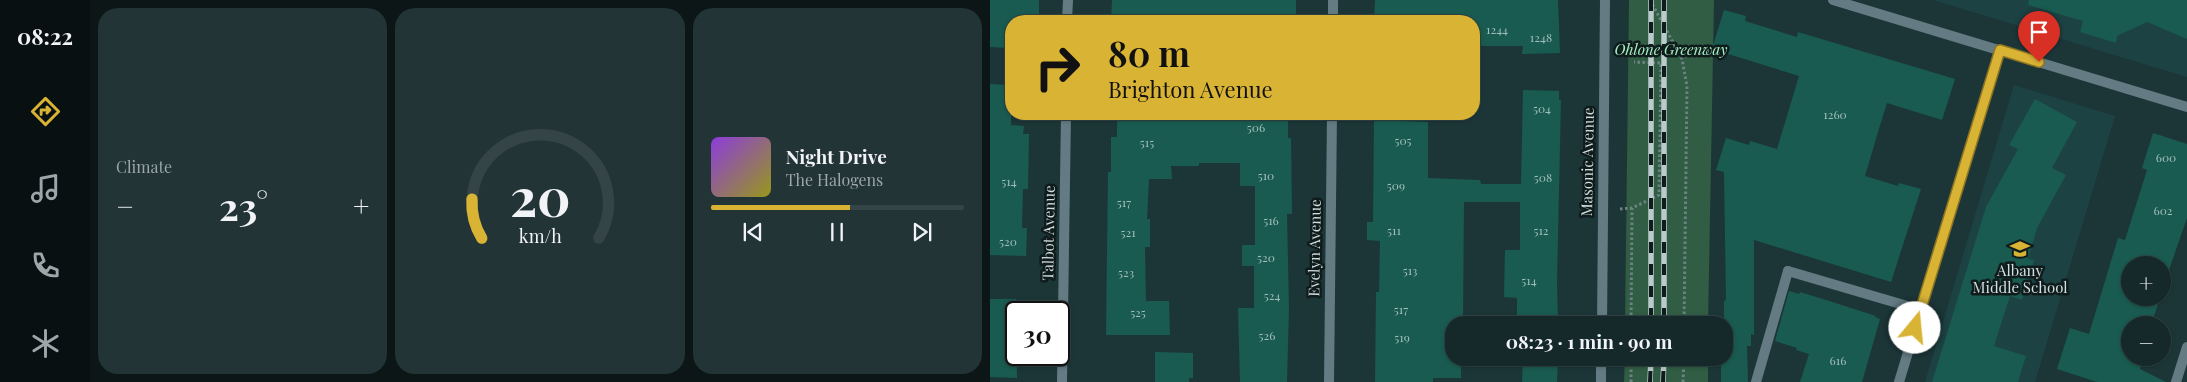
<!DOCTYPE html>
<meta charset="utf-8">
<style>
body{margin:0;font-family:"Playfair Display",serif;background:#223436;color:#f1f3f6;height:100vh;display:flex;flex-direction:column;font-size:19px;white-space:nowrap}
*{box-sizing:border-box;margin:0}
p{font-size:16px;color:#9da6a8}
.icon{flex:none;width:28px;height:28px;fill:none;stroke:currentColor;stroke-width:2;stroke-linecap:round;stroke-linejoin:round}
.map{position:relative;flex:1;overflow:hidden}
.side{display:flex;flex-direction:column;gap:8px;padding:8px;background:#0c1617;width:900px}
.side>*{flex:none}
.banner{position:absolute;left:15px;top:15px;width:475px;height:105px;border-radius:20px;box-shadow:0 1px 4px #0004,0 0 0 1px #344447;background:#d9b334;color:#111;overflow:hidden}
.buttons{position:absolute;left:1131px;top:256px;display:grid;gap:10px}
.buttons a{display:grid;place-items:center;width:50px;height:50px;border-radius:50%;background:#15282a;box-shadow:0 1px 4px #0004,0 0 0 1px #344447;font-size:25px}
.speed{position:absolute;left:15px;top:301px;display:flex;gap:10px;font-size:25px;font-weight:700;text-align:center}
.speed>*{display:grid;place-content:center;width:65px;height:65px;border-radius:50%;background:#15282a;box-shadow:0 1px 4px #0004,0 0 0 1px #344447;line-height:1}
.speed .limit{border:2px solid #111;border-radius:8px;background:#fff;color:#111}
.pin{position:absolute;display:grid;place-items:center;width:42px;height:42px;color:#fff;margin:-51px -21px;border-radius:50% 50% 50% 0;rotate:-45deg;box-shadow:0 0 5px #0007}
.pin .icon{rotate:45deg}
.me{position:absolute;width:55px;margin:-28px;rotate:17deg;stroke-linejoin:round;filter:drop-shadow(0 0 4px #0008)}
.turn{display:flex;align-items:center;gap:18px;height:105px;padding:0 20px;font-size:22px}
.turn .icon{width:65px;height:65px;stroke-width:2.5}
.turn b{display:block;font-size:35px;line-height:42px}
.big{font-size:38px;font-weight:700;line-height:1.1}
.side .tile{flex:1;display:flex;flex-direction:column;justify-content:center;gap:8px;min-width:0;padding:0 18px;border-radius:20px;background:#223436}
.side .dial{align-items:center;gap:0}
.dial svg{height:130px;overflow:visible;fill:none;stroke:#344447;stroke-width:7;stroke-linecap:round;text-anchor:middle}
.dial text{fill:#f1f3f6;stroke:none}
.song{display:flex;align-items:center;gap:15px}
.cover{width:60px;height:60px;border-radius:8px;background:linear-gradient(135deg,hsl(270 70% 55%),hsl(60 70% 35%))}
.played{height:5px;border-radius:2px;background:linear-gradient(90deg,#d9b334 55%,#344447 55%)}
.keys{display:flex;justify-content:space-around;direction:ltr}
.heat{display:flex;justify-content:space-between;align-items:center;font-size:28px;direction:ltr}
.side .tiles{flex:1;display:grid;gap:8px;grid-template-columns:repeat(3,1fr)}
.trip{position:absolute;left:455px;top:316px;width:288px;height:50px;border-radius:20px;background:#15282a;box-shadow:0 1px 4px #0004,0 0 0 1px #344447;font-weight:700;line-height:50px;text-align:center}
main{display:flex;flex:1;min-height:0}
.tab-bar{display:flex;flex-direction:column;width:90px;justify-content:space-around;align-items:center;background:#081011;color:#9da6a8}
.tab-bar .icon{width:35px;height:35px}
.tab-bar .on{color:#d9b334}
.tab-bar b{font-size:22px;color:#f1f3f6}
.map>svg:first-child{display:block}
</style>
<main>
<nav class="tab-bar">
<b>08:22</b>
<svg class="icon on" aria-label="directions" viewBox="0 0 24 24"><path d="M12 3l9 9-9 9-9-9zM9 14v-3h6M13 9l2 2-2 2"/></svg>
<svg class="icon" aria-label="music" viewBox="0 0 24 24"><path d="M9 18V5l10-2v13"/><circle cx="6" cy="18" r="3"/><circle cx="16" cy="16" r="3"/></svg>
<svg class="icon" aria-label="phone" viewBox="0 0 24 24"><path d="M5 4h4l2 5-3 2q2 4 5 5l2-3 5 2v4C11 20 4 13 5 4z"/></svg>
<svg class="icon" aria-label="climate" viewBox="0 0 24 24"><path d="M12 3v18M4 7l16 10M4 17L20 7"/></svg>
</nav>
<section class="side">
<div class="tiles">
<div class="tile"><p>Climate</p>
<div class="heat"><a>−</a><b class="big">23°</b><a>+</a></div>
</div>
<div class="tile dial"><svg viewBox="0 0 100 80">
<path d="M14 69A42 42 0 1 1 86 69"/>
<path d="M14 69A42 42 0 0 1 8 45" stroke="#d9b334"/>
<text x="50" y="56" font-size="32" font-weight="700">20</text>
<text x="50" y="72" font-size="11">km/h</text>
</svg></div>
<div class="tile">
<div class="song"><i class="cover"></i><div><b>Night Drive</b><p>The Halogens</p></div></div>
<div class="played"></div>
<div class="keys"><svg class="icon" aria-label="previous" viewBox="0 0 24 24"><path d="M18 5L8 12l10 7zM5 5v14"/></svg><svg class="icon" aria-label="pause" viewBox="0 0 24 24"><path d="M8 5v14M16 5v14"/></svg><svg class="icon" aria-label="next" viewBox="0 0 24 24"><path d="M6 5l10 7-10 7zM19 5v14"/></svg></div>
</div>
</div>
</section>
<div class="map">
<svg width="1197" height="382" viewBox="0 0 1197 382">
<rect width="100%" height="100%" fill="#1c3638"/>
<path fill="#1d4244" d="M943 0H1197V77Z
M1024 85 1125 116 1045 382H935Z"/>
<path fill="#305d43" d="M639 0H724L718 325H635Z
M635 358H718V382H634Z"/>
<path fill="#195b50" d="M0 0H49V21H19L18 48 0 47Z
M122 0H306V21H121Z
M385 0H568L570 53 532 54 533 46H486V21H384Z
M1039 0H1197V39L1157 22 1127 36 1126 43 1090 32 1093 21 1038 5Z
M734 10 756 16 755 21 807 37 808 32 965 79 952 120 897 103 888 132 875 176 908 186 909 183 931 189 901 282 764 240V335L761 334V346H757L758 382H731V358H734V301L736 300 734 172 726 170 736 138 759 145 760 141 787 149 809 76 722 49Z
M0 84 21 85V125L34 126 33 134H39L38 189H33L32 228H37L36 256 0 255Z
M533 90 569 91V100H571L567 281 568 325H527V298L514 297 515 250H530V202H474L473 319H464V358H471V378H443V382H385L386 292H389L390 241 377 240V222H383L384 120 438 122V178L490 180 491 184H531Z
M1045 99 1087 122 1062 168 1076 175 1047 228 1038 259 1044 260 1032 300 1020 296 1004 346 1036 356 1028 382H942L996 207 1028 149 1019 145Z
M127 114H209V117L298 116V138H301L302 214H297L299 308 297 382H250L248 308H264V266H252V245H265V186H250V163H209V166H181L182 179H159L157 219H160V247H155L156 301H179L180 335H116L118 172H121V137H127Z
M1163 133 1197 144V218L1172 290V265H1140V298H1170L1161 325H1140V358L1153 359 1150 369 1176 382H1107L1067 369 1080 328 1099 334 1128 238 1135 240 1157 170 1152 168Z
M799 291 809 294 810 292 836 300 886 316 885 317 890 319 872 382H810L819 354 806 350 807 348 785 341Z
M0 299H26L27 378 0 377Z
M165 352 203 353V378H199V382H165Z
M533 358H568L567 382H532Z"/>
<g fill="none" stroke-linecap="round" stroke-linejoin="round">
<path stroke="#6d8283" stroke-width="3" stroke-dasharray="2.5 2.5" stroke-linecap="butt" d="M660 0 692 59 697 86 694 325
M630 209 642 208
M641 325 642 208 669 195 671 63 644 62
M641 382V358
M693 382 694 358"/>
<path stroke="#647b84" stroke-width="10" d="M766 382 798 271"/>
<path stroke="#647b84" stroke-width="10" d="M77 21 78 0
M343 21V0
M798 271 931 310
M72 382 76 114
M339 382 342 114
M909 382 1010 50
M1186 382 1197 347"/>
<path stroke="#647b84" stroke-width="10" d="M843 0 1197 107
M612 325 615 0
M611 382V358"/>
<defs>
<path id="rail" d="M661 0V325
M674 0V325
M660 382 661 358
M673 382 674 358"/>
</defs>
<use href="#rail" stroke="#bacbcc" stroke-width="5.5"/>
<use href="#rail" stroke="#101b1c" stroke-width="4" stroke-dasharray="11" stroke-linecap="butt"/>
</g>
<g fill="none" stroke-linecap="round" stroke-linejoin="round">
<defs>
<path id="route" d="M925 328 1010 50 1049 62"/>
</defs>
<use href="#route" stroke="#8d7422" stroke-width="12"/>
<use href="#route" stroke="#d9b334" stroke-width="9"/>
</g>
<defs>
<symbol id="school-bare" viewBox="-9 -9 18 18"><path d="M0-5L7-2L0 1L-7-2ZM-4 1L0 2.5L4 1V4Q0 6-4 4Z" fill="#d9b334" stroke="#101b1c" stroke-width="2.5" paint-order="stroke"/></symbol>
</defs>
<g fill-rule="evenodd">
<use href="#school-bare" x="1016" y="235" width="28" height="28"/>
</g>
<g text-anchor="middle" stroke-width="5" stroke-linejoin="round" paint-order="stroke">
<g font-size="12" fill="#a2bebc">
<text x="507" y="34">1244</text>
<text x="551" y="42">1248</text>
<text x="552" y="113">504</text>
<text x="845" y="119">1260</text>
<text x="266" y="132">506</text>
<text x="413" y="145">505</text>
<text x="157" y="147">515</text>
<text x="1176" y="162">600</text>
<text x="276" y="180">510</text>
<text x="553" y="182">508</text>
<text x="19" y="186">514</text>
<text x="406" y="190">509</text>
<text x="134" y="207">517</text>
<text x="1173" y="215">602</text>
<text x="281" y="225">516</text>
<text x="404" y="235">511</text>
<text x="551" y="235">512</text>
<text x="138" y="237">521</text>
<text x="18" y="246">520</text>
<text x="276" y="262">520</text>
<text x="420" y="275">513</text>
<text x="136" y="277">523</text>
<text x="539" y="285">514</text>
<text x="282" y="300">524</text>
<text x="411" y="314">517</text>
<text x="148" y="317">525</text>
<text x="277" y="340">526</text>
<text x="412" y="342">519</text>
<text x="848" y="365">616</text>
</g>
<g font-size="15" font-style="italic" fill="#a4f0c2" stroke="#101b1c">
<text x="681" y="55">Ohlone Greenway</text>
</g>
<g font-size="15" fill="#d0dfe0" stroke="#101b1c">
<text transform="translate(598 162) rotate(-89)" y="5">Masonic Avenue</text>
<text transform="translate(59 233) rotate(-89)" y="5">Talbot Avenue</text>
<text transform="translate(325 248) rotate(-89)" y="5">Evelyn Avenue</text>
</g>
<g font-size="15" fill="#d0dfe0" stroke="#101b1c">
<text x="1030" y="276">Albany<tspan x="1030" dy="17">Middle School</tspan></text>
</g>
</g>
</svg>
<div class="buttons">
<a>+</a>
<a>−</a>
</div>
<div class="speed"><div class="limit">30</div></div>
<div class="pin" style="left:1049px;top:62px;background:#d93025"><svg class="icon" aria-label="arrive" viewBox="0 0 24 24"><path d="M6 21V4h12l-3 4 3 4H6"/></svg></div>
<svg class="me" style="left:925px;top:328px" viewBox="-20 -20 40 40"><circle r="19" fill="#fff"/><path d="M0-13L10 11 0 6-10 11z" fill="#d9b334"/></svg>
<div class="trip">08:23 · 1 min · 90 m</div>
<div class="banner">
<div class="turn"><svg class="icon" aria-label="right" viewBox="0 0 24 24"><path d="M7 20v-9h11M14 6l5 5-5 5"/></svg><div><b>80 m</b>Brighton Avenue</div></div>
</div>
</div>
</main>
